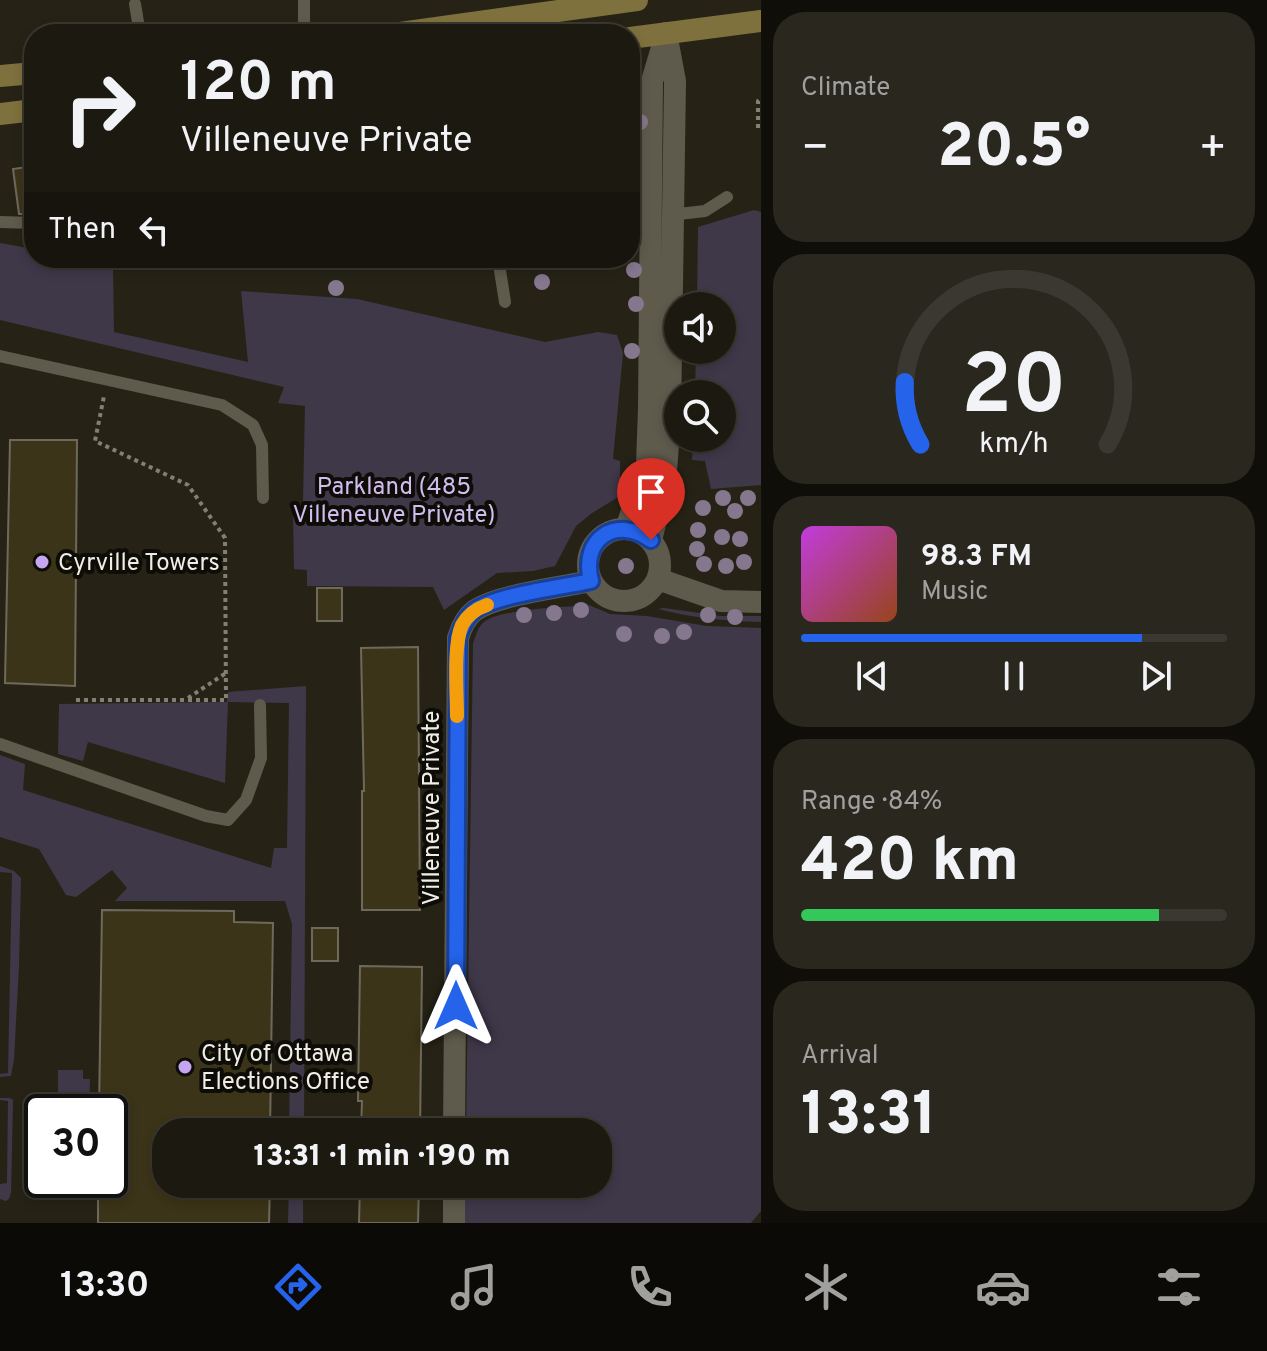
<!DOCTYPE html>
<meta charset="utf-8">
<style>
body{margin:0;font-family:Overpass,sans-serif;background:#29271e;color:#f1f3f6;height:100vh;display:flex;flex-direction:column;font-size:30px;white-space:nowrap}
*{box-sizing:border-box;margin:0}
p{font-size:26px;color:#a0a19f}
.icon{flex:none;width:44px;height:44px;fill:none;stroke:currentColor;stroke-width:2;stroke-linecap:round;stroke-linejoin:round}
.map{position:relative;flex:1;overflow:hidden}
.panel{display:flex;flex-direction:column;gap:12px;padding:12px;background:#0f0e09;width:506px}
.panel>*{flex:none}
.top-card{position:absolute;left:24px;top:24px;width:616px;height:244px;border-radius:32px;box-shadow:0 4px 12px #0003,0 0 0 2px #3a3830;background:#1c1a10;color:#f1f3f6;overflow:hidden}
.fabs{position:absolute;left:664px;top:292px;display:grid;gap:16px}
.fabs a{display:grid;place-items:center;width:72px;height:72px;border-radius:50%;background:#1c1a10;box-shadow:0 4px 12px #0003,0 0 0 2px #3a3830;font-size:40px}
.speed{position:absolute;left:24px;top:1094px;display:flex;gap:16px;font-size:40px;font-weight:700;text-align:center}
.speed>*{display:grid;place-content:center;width:104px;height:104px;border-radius:50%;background:#1c1a10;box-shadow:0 4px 12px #0003,0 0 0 2px #3a3830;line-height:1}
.speed .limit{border:4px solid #111;border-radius:12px;background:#fff;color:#111}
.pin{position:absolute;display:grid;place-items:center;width:68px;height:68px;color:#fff;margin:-82px -34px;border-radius:50% 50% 50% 0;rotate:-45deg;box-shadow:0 0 8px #0007}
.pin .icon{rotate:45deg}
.me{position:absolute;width:88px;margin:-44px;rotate:0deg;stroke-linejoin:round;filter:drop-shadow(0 0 6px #0008)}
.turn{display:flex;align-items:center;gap:28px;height:168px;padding:0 24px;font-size:36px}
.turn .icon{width:104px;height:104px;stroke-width:2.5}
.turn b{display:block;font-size:56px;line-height:68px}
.then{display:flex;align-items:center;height:76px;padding:0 24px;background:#0003;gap:16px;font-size:30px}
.big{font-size:60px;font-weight:800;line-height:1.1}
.panel .card{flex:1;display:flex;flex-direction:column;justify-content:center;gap:12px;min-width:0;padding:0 28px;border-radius:32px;background:#29271e}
.panel .dial{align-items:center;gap:0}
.dial svg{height:208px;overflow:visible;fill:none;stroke:#3a3830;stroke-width:7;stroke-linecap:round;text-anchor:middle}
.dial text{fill:#f1f3f6;stroke:none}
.song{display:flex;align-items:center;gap:24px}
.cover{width:96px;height:96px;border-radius:12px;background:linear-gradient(135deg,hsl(290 70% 55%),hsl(20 70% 35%))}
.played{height:8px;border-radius:4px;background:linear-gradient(90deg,#2563eb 80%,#3a3830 80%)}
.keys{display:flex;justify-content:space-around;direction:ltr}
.heat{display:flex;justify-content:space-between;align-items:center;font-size:44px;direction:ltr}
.charge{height:12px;border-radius:6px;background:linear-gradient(90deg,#34c759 84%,#3a3830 0)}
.trip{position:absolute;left:152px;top:1118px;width:460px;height:80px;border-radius:32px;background:#1c1a10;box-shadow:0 4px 12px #0003,0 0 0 2px #3a3830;font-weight:800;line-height:80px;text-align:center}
.menu{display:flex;height:128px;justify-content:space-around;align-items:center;background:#0b0a06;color:#a0a19f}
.menu .icon{width:56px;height:56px}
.menu .active{color:#2563eb}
.menu b{font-size:36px;color:#f1f3f6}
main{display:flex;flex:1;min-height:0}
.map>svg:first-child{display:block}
</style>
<main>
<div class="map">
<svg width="761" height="1223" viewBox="0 0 761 1223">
<rect width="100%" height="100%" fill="#262316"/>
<path fill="#3f3849" d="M754 210 761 212V485L711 489 705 461 692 460 693 438H722V394H695L696 350H722V306H697L698 227Z
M0 243 34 249V258H75L113 266 114 332 248 362 241 291 357 299 545 342 598 332 617 335 623 353 613 459 620 461V496L592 513 576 526 555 566 533 571 497 573 444 610 433 587 307 586V570L294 569 293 515 303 501 305 406 278 403 284 387 0 320Z
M589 605 610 614 647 616 707 626 761 628V1211L751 1223H464L465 1184H598V1132H466L473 644C476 635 477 628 484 622 499 609 567 607 589 605Z
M664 608 720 616H761V622C724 621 693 618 658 609Z
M306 686 304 1132H289L292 924 285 901H115L127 888 112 870 76 897 66 895 39 849 0 837V755L25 764 23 790 271 868 274 848H287L289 703 228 702 225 783 88 742 83 761 58 754 59 704 227 702 228 692Z
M0 866 14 871 21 878 19 966 14 1059 11 1076 0 1077V1074L8 1073 12 873 0 872Z
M58 1070H83V1079H90L89 1112H58Z
M0 1098H10L13 1100 11 1193 9 1199 6 1201 0 1199V1184L7 1183 8 1101 0 1100Z
M289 1184H303V1223H288Z"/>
<path fill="#3c3418" stroke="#6d695b" stroke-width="2" d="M34 166V214H19L13 169Z
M10 440H77L75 686 5 683Z
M317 588H342V621H317Z
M418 647 420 910H362V791H364L361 648Z
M102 910 234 911V922L273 923 270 1132H166V1184H270L269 1223H98V1180H110V1112H99Z
M312 928H338V961H312Z
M360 966 422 967 420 1132H361L362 1101H358Z
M360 1184H419L418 1223H359Z"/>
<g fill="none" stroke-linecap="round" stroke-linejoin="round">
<path stroke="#827f74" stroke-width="4" stroke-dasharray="4 4" stroke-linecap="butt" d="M758 128V101L761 99
M188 698 226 673
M76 700H226L225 538 188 485 95 441 104 396"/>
<path stroke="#5e5a4c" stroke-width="12" d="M304 0V34
M135 4 140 34
M670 215 705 211 727 197
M0 222 34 223
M498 258 505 302
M0 356 222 405 253 425 262 445 263 498
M0 744 206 816 228 820 246 800 261 758 260 705"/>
<path stroke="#5e5a4c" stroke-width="22" d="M588 565a36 36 0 1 1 72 0a36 36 0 1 1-72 0Z
M626 529 647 465 649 408 652 81 665 38
M651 540 665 484 670 419 675 81 666 33
M658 579 721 601 761 602
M454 1132 458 638C461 628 465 618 474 611 496 595 562 587 591 581
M454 1223V1184"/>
<path stroke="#7e713d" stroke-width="22" d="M393 34 637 0
M630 38 761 21
M0 76 34 73
M0 114 34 110"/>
</g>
<g fill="#84778e">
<circle cx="640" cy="122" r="8"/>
<circle cx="634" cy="270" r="8"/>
<circle cx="542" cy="282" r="8"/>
<circle cx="336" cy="288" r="8"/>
<circle cx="636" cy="304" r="8"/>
<circle cx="632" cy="351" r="8"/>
<circle cx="723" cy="498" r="8"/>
<circle cx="748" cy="498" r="8"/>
<circle cx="703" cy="508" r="8"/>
<circle cx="735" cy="511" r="8"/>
<circle cx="698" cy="530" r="8"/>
<circle cx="722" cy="537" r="8"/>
<circle cx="740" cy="539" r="8"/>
<circle cx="697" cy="549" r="8"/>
<circle cx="744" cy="562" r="8"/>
<circle cx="704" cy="564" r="8"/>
<circle cx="626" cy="566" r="8"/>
<circle cx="726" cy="566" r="8"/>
<circle cx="581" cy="610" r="8"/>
<circle cx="554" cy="613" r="8"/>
<circle cx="524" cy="615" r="8"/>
<circle cx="708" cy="615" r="8"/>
<circle cx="735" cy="617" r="8"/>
<circle cx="684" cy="632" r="8"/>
<circle cx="624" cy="634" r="8"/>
<circle cx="662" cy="636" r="8"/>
</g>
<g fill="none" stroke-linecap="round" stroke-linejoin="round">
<defs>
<path id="route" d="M456 1006 458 638C461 628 465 618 474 611 495 595 563 587 591 581 580 539 616 515 651 540"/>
</defs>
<use href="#route" stroke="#184099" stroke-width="20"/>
<use href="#route" stroke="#2563eb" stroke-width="14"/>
<path stroke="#f59e0b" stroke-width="14" d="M457 716C457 693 453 645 462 625 468 614 476 609 487 605"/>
</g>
<g fill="#c6a6f0" stroke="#0d0c07" stroke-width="3">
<circle cx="42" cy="562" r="8"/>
<circle cx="185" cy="1067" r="8"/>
</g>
<g text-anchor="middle" stroke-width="8" stroke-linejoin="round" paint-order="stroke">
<g font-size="24" fill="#d1bcf0" stroke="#0d0c07">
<text x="394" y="494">Parkland (485<tspan x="394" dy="28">Villeneuve Private)</tspan></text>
</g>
<g font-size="24" fill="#efede5" stroke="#0d0c07" text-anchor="start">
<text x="58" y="570">Cyrville Towers</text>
<text x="201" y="1061">City of Ottawa<tspan x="201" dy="28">Elections Office</tspan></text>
</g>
<g font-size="24" fill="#efede5" stroke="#0d0c07">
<text transform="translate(431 808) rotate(-90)" y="8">Villeneuve Private</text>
</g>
</g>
</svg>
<div class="fabs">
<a><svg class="icon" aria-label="sound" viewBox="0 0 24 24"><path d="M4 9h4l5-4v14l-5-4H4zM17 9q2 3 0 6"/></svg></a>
<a><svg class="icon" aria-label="search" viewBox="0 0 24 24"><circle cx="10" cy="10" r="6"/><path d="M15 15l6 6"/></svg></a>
</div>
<div class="speed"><div class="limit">30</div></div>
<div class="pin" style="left:651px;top:540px;background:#d93025"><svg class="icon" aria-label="arrive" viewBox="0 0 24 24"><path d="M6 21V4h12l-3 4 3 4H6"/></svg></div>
<svg class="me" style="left:456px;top:1006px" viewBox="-20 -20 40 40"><path d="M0-17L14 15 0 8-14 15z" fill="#2563eb" stroke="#fff" stroke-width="4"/></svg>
<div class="trip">13:31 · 1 min · 190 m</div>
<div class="top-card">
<div class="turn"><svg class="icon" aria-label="right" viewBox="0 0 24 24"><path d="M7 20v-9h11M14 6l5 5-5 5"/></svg><div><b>120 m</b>Villeneuve Private</div></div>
<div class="then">Then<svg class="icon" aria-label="left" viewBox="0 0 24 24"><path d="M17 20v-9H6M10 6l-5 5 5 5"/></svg></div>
</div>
</div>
<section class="panel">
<div class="card"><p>Climate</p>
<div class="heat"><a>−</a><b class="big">20.5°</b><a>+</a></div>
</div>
<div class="card dial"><svg viewBox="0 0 100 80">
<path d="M14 69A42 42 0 1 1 86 69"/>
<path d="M14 69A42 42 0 0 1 8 45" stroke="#2563eb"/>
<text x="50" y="56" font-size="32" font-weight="700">20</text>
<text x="50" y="72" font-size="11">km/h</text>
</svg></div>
<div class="card">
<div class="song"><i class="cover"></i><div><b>98.3 FM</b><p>Music</p></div></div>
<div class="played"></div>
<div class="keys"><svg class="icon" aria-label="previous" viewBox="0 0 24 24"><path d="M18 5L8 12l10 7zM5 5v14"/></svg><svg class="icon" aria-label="pause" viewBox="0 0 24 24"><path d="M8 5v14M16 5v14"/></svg><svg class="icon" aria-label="next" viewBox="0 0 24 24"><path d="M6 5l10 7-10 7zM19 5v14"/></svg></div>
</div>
<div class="card"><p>Range · 84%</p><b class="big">420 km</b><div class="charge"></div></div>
<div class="card"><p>Arrival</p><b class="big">13:31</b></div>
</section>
</main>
<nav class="menu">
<b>13:30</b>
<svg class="icon active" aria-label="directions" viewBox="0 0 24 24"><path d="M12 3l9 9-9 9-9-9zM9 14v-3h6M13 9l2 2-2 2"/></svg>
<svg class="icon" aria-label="music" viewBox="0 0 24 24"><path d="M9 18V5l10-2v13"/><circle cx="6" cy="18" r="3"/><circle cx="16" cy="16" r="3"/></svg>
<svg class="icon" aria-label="phone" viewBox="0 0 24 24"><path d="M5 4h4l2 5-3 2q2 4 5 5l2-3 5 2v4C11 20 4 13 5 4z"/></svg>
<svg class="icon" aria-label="climate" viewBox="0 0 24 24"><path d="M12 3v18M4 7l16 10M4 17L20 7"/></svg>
<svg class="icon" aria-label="car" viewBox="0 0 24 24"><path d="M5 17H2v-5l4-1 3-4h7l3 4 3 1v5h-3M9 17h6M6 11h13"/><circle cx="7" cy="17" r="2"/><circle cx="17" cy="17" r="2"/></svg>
<svg class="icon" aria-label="filters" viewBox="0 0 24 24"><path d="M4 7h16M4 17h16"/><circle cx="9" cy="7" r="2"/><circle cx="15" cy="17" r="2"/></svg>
</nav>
